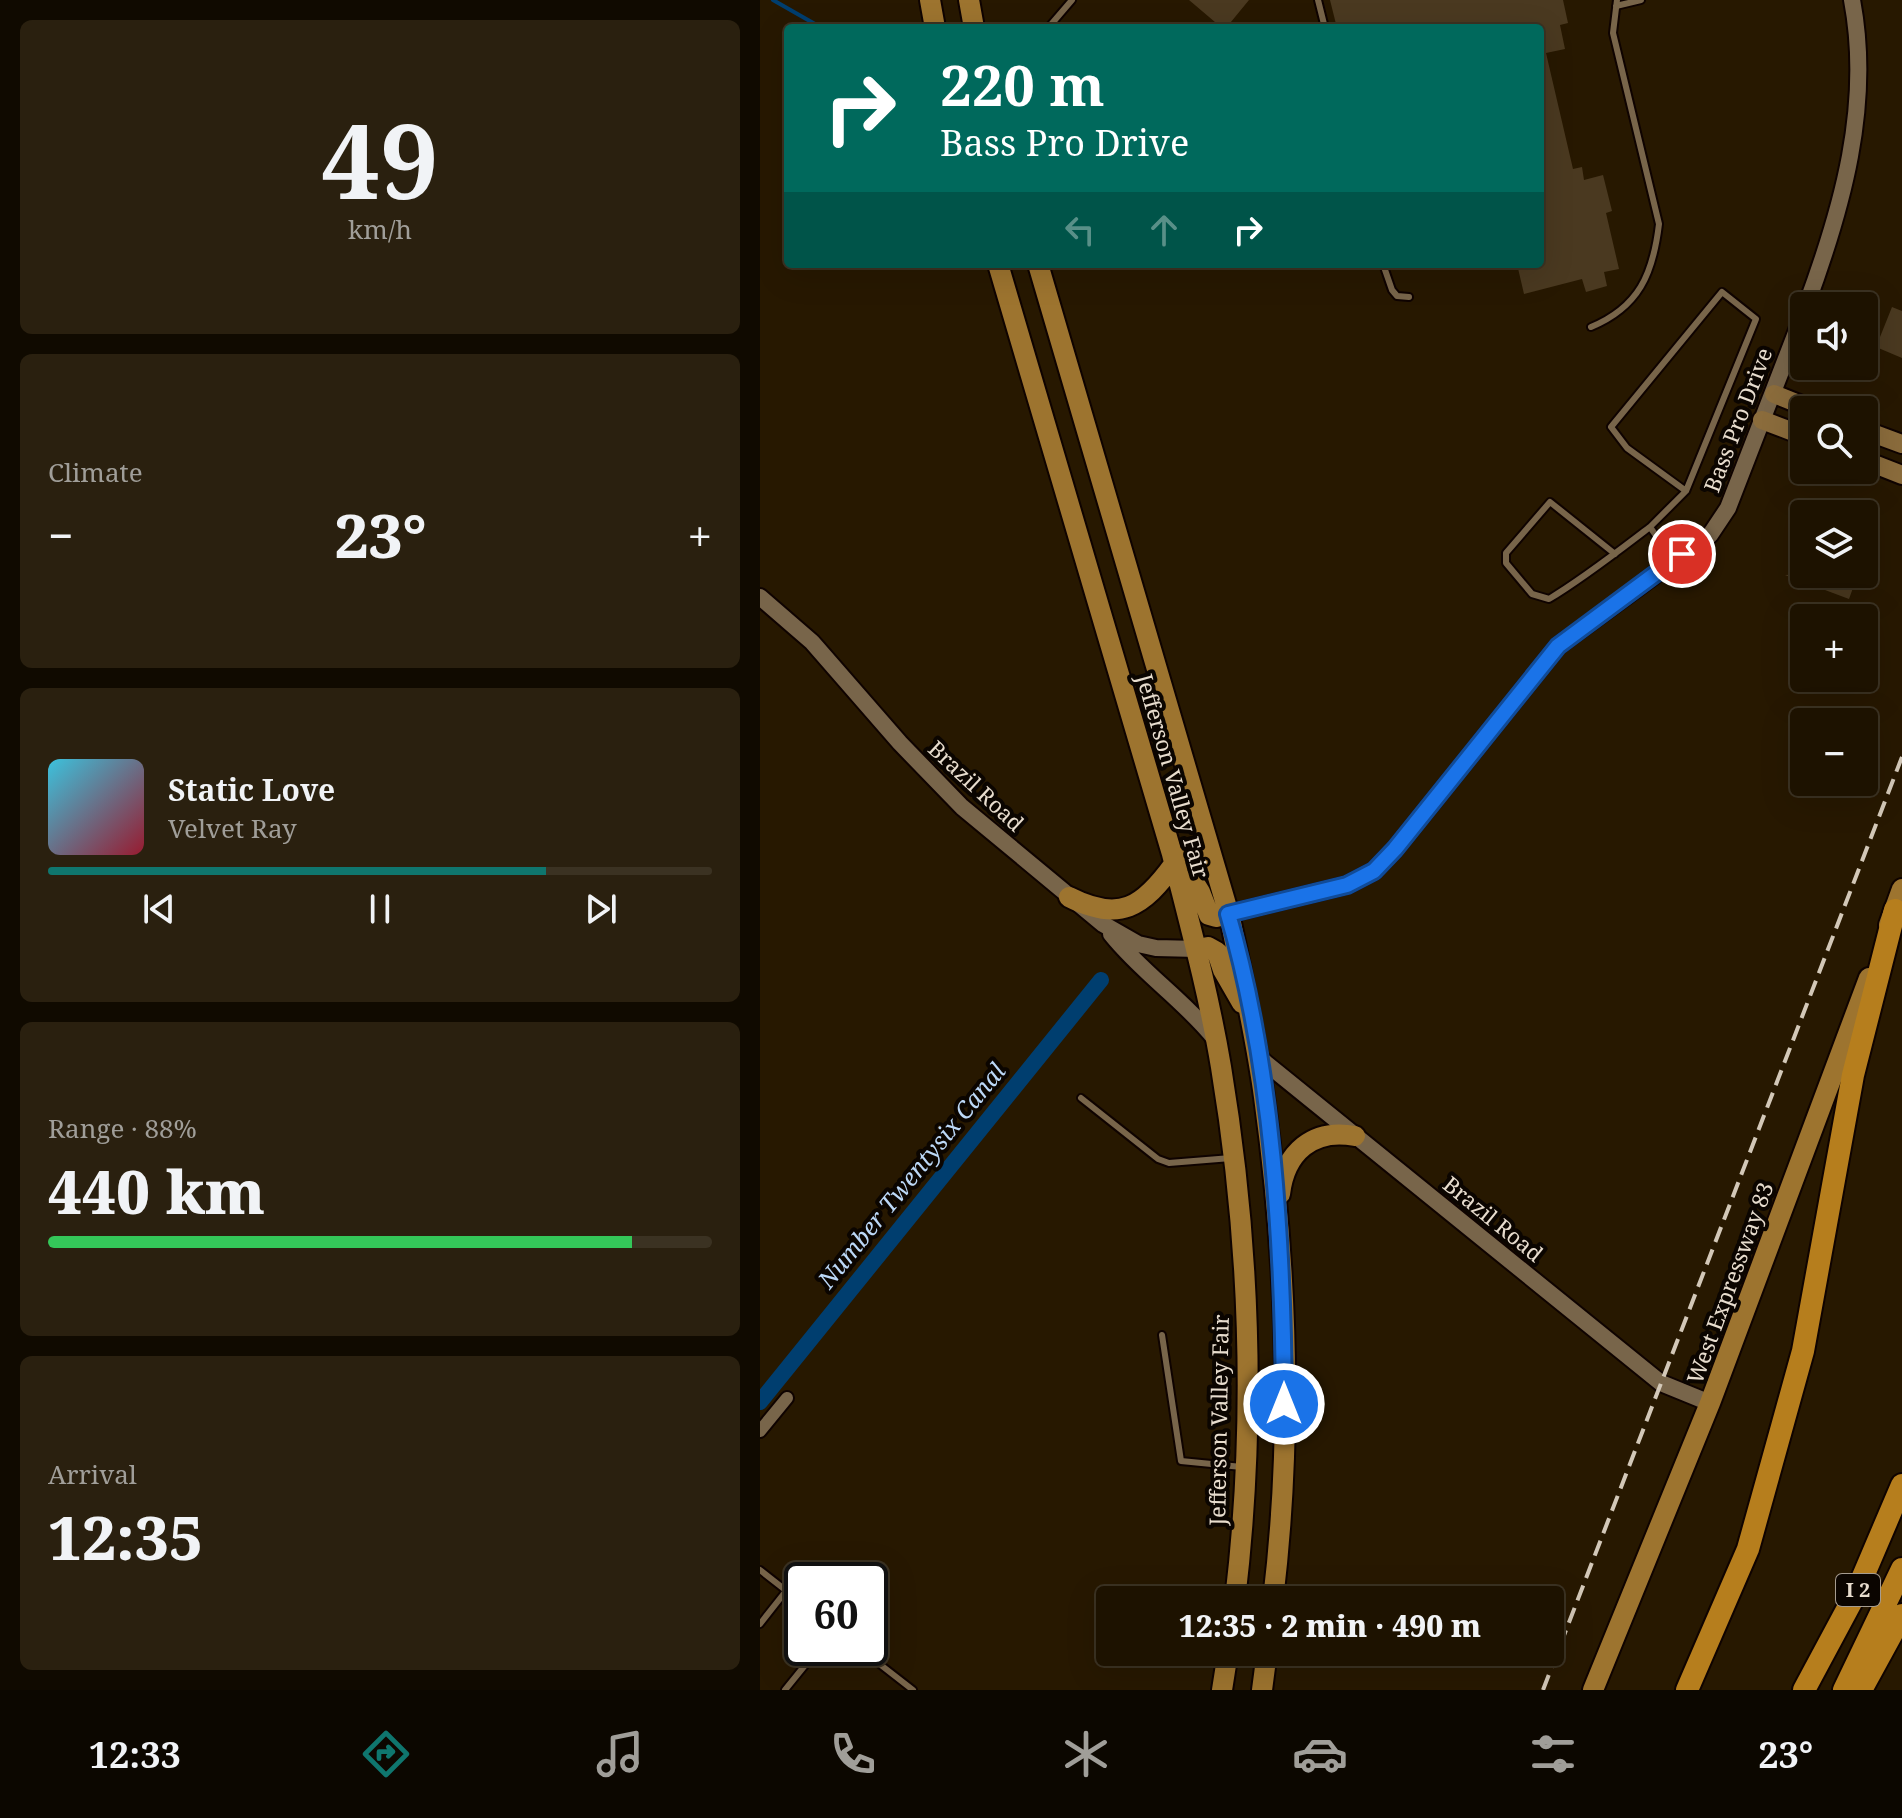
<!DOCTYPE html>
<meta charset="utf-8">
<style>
body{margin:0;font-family:"Noto Serif",serif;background:#2a200f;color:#f1f3f6;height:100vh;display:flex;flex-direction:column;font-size:30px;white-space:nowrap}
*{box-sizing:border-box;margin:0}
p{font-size:26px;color:#a09e99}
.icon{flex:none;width:44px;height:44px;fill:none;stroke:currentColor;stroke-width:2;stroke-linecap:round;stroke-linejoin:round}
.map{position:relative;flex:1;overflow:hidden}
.panel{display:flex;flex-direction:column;gap:20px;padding:20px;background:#100a00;width:760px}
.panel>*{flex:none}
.banner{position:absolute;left:24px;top:24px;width:760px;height:244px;border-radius:8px;box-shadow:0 8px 32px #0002,0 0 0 2px #3b3222;background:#00695c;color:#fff;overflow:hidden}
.tools{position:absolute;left:1030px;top:292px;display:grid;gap:16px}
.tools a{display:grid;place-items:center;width:88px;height:88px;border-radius:8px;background:#1d1200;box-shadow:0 8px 32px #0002,0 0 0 2px #3b3222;font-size:40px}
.speed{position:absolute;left:24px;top:1562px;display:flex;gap:16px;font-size:40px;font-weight:700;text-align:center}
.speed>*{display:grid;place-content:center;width:104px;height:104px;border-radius:50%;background:#1d1200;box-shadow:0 8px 32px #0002,0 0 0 2px #3b3222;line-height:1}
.speed .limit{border:4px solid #111;border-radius:12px;background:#fff;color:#111}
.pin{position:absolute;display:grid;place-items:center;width:68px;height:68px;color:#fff;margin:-34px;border:4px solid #fff;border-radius:50%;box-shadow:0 2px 8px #0007}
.me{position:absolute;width:88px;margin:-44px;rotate:0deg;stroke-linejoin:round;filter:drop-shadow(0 0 6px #0008)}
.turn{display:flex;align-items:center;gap:28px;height:168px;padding:0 24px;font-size:36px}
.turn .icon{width:104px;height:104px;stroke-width:2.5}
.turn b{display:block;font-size:56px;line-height:68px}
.lanes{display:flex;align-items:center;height:76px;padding:0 24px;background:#0003;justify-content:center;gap:40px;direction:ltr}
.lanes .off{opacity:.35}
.big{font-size:60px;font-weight:800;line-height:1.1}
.panel .tile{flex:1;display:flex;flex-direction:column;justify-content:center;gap:12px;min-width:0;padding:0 28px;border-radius:12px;background:#2a200f}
.panel .dial{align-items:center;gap:0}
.dial b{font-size:104px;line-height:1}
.song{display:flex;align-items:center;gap:24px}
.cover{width:96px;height:96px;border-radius:12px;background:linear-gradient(135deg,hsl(190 70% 55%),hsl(350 70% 35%))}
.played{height:8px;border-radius:4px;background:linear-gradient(90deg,#0f766e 75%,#3b3222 75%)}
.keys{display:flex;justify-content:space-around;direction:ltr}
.heat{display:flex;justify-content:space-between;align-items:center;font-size:44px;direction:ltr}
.charge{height:12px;border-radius:6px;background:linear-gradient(90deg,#34c759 88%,#3b3222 0)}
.trip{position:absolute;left:336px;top:1586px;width:468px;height:80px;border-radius:8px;background:#1d1200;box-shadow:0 8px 32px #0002,0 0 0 2px #3b3222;font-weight:800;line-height:80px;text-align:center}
.menu{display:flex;height:128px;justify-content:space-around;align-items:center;background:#0c0700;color:#a09e99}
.menu .icon{width:56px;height:56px}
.menu .active{color:#0f766e}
.menu b{font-size:36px;color:#f1f3f6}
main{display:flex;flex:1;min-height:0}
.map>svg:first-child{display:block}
</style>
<main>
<section class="panel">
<div class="tile dial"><b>49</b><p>km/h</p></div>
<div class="tile"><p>Climate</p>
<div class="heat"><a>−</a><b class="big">23°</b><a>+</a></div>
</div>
<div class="tile">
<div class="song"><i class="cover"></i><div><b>Static Love</b><p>Velvet Ray</p></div></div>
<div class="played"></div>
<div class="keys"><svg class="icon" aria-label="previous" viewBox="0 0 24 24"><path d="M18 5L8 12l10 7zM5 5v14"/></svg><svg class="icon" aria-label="pause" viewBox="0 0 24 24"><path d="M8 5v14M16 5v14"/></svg><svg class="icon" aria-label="next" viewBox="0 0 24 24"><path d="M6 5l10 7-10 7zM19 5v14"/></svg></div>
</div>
<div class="tile"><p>Range · 88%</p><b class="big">440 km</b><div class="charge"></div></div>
<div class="tile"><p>Arrival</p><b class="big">12:35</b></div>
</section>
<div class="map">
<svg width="1142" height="1690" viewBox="0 0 1142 1690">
<rect width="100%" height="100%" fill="#271800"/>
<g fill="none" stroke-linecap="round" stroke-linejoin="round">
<path stroke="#003e6f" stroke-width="4" d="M13 0 62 28"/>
<path stroke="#003e6f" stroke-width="16" d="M0 1402 341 980"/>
</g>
<path fill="#4a3920" d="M429 0H489L466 28H462Z
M570 0H803L808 23 800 25 805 49 786 53 813 169 822 167 824 180 843 175 852 211 846 213 859 269 844 272 847 286 826 292 822 279 764 294 757 264H780V28H577Z
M1132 307 1142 311V358L1116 347Z
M1104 543 1120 549 1105 589H1104Z
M1044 574H1098L1089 599 1025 575Z"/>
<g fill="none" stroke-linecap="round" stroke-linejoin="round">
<defs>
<path id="service" d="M558 0 565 28
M856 6 881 0
M288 28 312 0
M623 264 632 290 637 296 649 297
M831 327C879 307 893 274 899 224L853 33 857 0
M855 554 790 502 746 553V563L772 594 789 599C824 578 857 552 890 527
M913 560 890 527 926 491 996 319 962 292 851 427 867 448 926 491
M321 1098 398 1159 409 1163 471 1158
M402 1335 421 1461 482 1467
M0 1570 42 1603
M0 1624 26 1591
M99 1648 153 1690
M25 1690 59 1648"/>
<path id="minor" d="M0 1431 27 1398"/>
<path id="tertiary" d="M1046 306C1082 209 1112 105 1092 0
M0 597 52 642 140 743 202 807 343 924 378 944 396 948 437 949
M468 914 587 885 614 871 635 849 798 646 950 535 968 508 1044 312
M351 934C382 973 424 1000 455 1039
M497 1056 901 1383 950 1403"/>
<path id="secondary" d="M1014 394 1054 410
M1002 420 1044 436
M1104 430 1142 444
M1104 460 1142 475"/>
<path id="primary" d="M170 0 175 28
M209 0 214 28
M238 264 412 854C430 925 449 995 461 1067 490 1242 496 1424 475 1600
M278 264 470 918C482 977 496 1037 504 1097 527 1263 533 1434 513 1600
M419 858 440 892 449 915 456 917 468 914
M309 897C360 923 383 907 414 864
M1129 925 1142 889
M437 949 448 947 457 952 463 970 482 1003
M520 1194C525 1152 553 1128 595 1136
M462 1690 468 1652
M502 1690 507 1652
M833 1690 950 1403 1109 978"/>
<path id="motorway" d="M927 1690 988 1549 1043 1351 1093 1075 1135 910
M1044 1690 1096 1593 1142 1485
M1084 1690 1142 1569
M1101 1690 1142 1615"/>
</defs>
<use href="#service" stroke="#0f0300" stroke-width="10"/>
<use href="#minor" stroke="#0f0300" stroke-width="16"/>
<use href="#tertiary" stroke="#0f0300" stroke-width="20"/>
<use href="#secondary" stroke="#0f0300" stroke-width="22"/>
<use href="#primary" stroke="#0f0300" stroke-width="24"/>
<use href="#motorway" stroke="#0f0300" stroke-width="26"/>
<use href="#service" stroke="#78654a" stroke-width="6"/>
<use href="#minor" stroke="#78654a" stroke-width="12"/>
<use href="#tertiary" stroke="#78654a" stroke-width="16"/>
<use href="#secondary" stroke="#8b6c3c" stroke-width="18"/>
<use href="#primary" stroke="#9d742f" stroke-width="20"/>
<use href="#motorway" stroke="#b67e1d" stroke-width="22"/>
<path stroke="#d3c8b8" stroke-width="4" stroke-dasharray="16 8" stroke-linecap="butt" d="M783 1690 1142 757"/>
</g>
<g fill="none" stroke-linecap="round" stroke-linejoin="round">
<defs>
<path id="route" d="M524 1404C523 1245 513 1068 468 914L587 885 614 871 635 849 798 646 922 554"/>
</defs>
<use href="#route" stroke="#114b97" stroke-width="20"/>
<use href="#route" stroke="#1a73e8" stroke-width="14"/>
</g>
<g text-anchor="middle" stroke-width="8" stroke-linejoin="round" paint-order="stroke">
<rect fill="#0b0500" stroke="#a69c90" stroke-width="2" x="1076" y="1574" width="44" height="32" rx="6"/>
<g font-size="20" font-weight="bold" fill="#e8ddce">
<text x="1098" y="1597">I 2</text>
</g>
<g font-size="22" fill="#e8ddce" stroke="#0b0500">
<text transform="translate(978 420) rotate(-69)" y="8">Bass Pro Drive</text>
<text transform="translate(413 776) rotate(74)" y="8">Jefferson Valley Fair</text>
<text transform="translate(216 786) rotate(43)" y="8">Brazil Road</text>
<text transform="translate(733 1219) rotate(39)" y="8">Brazil Road</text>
<text transform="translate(970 1283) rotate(-70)" y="8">West Expressway 83</text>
<text transform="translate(459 1420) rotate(-89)" y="8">Jefferson Valley Fair</text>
</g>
<g font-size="24" font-style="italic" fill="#bcd8f7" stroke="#0b0500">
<text transform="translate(152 1176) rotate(-51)" y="8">Number Twentysix Canal</text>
</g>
</g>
</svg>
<div class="tools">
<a><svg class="icon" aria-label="sound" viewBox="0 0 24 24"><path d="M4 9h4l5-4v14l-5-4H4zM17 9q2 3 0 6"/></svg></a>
<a><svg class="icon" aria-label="search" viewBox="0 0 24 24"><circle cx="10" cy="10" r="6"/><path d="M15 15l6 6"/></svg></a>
<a><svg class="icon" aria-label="layers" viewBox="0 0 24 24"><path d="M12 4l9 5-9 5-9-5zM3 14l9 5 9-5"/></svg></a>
<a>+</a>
<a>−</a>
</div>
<div class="speed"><div class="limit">60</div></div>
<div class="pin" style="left:922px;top:554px;background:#d93025"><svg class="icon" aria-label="arrive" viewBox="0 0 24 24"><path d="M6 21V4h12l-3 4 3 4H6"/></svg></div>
<svg class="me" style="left:524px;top:1404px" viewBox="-20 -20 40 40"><circle r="17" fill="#1a73e8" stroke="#fff" stroke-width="3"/><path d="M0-11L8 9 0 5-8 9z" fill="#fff"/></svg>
<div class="trip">12:35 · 2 min · 490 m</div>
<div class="banner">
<div class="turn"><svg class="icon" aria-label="right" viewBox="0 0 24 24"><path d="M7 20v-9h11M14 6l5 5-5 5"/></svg><div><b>220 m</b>Bass Pro Drive</div></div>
<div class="lanes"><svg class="icon off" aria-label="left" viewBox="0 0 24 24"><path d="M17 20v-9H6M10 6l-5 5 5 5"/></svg><svg class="icon off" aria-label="ahead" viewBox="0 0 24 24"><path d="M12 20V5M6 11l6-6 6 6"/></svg><svg class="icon" aria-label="right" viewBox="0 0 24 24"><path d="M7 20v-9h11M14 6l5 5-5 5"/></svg></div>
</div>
</div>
</main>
<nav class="menu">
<b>12:33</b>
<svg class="icon active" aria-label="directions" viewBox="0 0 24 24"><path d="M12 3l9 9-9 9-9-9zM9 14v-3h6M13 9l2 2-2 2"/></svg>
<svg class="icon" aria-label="music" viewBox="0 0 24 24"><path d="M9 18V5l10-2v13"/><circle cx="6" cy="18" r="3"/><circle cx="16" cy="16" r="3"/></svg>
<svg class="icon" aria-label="phone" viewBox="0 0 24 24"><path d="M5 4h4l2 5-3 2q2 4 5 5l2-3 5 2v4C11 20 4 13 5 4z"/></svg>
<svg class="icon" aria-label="climate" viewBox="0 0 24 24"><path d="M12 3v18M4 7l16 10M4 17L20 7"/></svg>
<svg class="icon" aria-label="car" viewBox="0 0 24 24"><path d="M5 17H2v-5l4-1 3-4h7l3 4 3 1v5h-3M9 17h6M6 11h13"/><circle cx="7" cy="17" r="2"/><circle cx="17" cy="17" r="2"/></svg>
<svg class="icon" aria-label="filters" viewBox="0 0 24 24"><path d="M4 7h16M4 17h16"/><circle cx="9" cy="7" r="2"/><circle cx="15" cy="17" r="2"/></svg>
<b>23°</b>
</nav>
